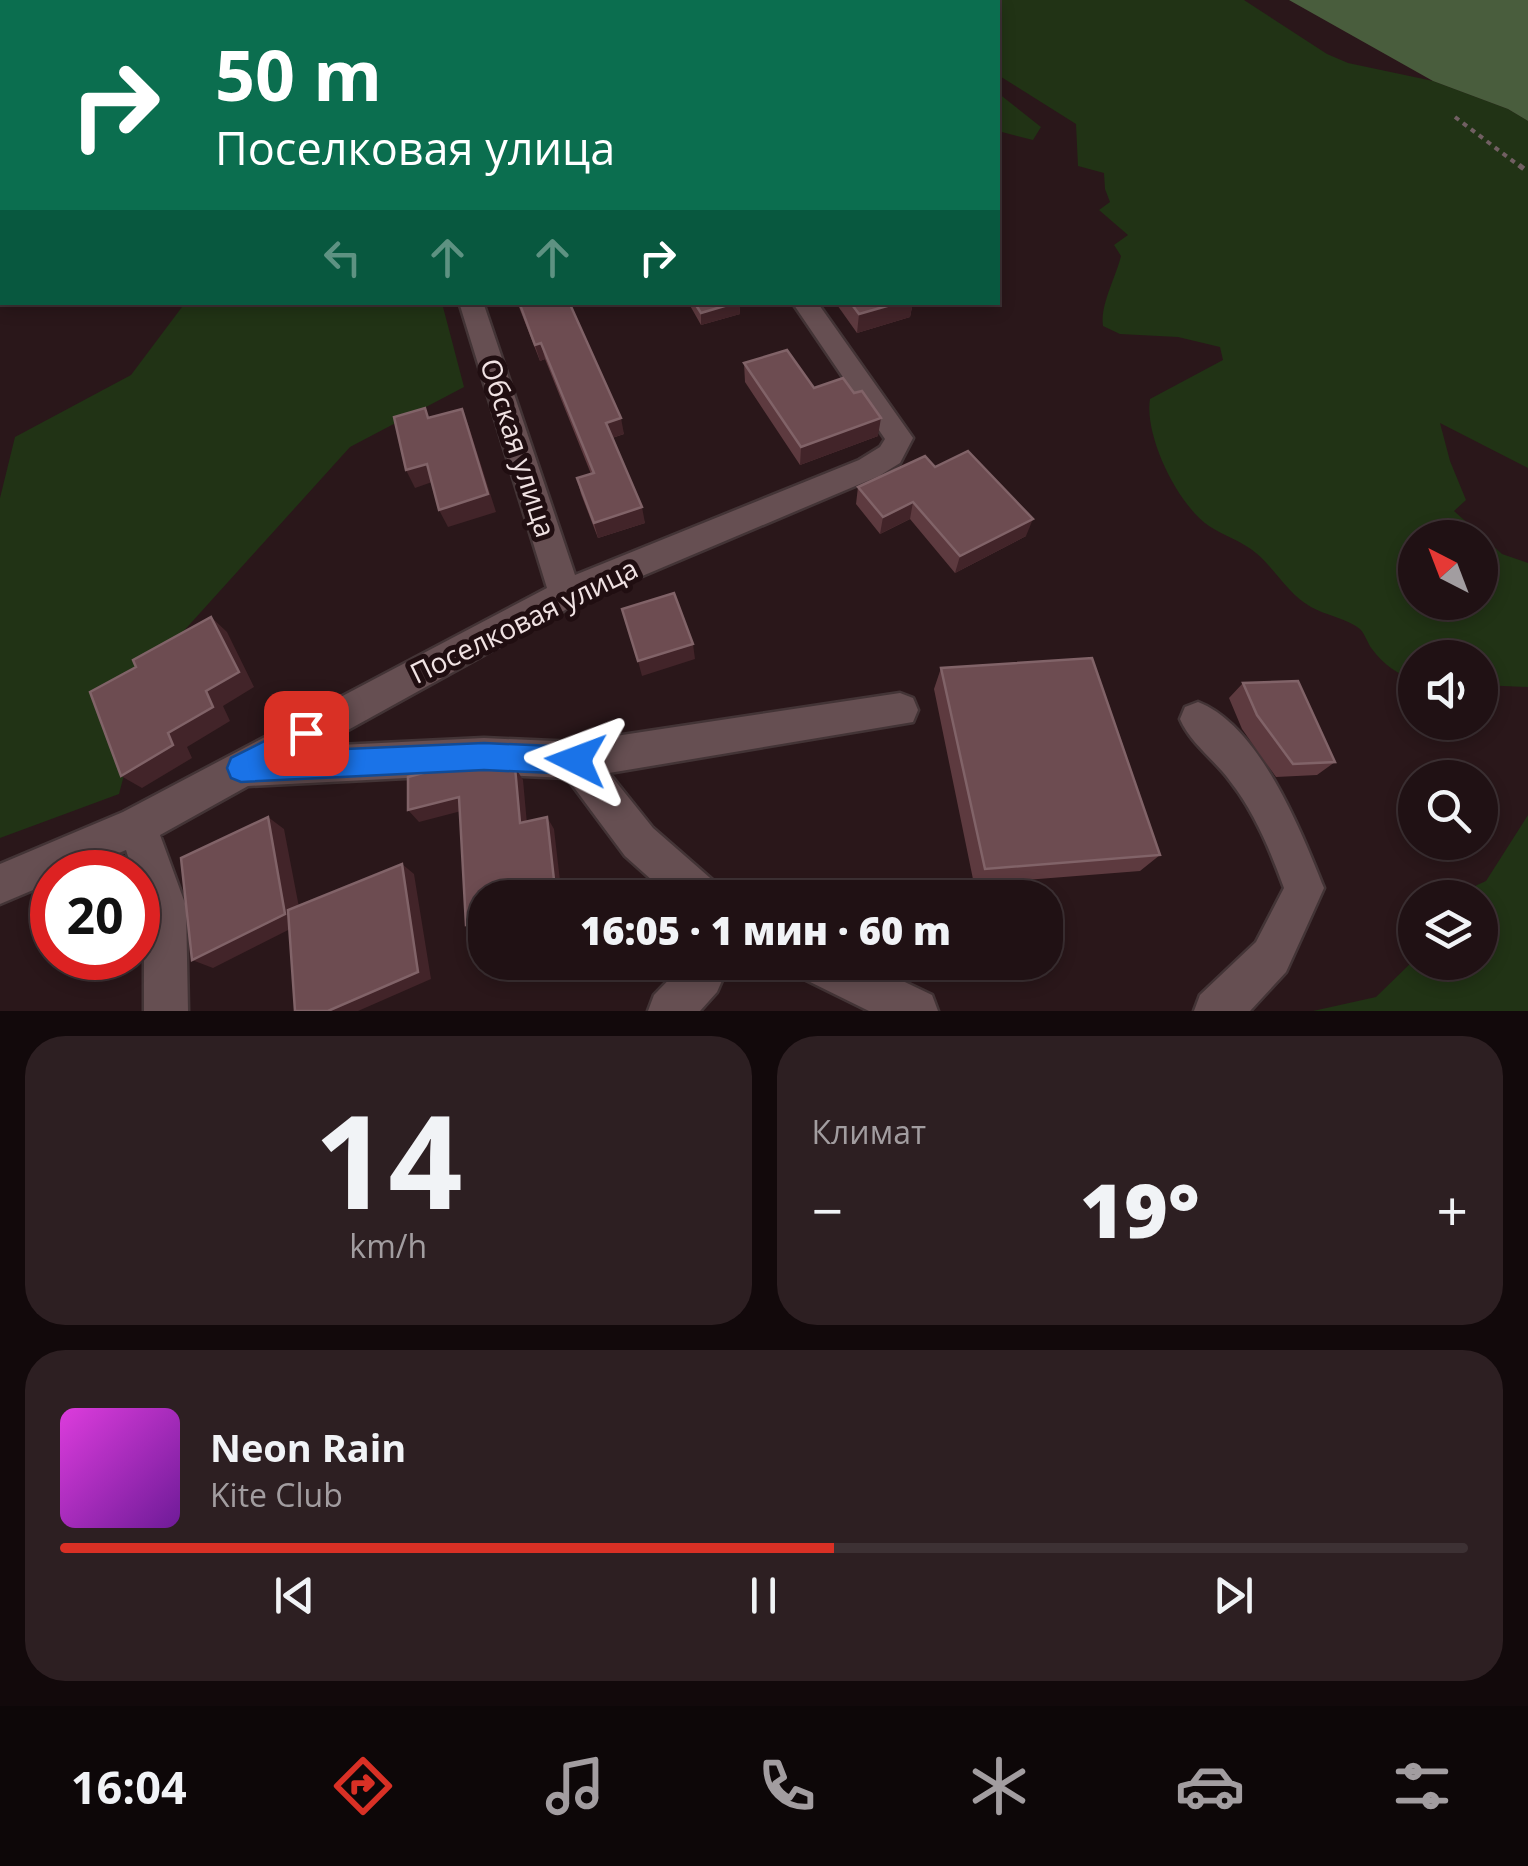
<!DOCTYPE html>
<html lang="ru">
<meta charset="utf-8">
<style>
body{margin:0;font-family:"Open Sans",sans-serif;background:#2d1f22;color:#f1f3f6;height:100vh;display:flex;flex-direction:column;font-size:38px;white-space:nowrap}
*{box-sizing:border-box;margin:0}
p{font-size:32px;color:#a29da0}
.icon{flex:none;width:55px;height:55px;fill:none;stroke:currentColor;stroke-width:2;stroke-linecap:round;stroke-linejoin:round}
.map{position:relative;height:1011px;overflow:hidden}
.side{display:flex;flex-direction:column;gap:25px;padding:25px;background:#12090b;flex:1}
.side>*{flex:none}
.hud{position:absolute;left:0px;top:0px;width:1000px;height:305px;box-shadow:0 5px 15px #0003,0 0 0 2px #3d3134;background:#0b6e4f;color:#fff;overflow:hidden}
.needle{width:65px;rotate:318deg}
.controls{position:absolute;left:1398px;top:520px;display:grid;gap:20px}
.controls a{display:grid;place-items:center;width:100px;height:100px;border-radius:50%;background:#201114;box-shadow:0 5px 15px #0003,0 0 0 2px #3d3134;font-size:50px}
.speed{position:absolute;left:30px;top:850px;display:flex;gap:20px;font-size:50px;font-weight:700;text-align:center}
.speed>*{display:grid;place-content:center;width:130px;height:130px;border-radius:50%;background:#201114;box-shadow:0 5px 15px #0003,0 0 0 2px #3d3134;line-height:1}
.speed .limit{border:15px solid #d22;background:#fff;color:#111}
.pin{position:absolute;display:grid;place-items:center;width:85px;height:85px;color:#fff;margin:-42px;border-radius:20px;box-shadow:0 5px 15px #0006}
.me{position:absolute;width:110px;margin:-55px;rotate:273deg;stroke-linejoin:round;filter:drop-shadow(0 0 8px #0008)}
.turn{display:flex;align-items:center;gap:35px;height:210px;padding:0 50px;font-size:45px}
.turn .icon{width:130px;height:130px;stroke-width:2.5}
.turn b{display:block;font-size:70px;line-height:85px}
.lanes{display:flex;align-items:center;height:95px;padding:0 50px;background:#0003;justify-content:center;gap:50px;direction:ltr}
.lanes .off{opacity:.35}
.big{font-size:75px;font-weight:800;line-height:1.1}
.side .card{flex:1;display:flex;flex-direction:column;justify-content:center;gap:15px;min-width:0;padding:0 35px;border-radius:40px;background:#2d1f22}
.side .dial{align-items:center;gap:0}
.dial b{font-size:130px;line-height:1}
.song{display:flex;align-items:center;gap:30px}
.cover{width:120px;height:120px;border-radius:15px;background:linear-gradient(135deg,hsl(300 70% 55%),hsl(280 70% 35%))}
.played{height:10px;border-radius:5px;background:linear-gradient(90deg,#d93025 55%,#3d3134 55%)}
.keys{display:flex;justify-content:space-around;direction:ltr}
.heat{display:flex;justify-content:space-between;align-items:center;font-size:55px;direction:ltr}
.side .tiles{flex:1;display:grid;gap:25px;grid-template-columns:1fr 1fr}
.card:last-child{grid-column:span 2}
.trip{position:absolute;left:468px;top:880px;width:595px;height:100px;border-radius:40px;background:#201114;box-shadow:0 5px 15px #0003,0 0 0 2px #3d3134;font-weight:800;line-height:100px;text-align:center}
.tabs{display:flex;height:160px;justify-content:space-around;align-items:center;background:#0d0708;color:#a29da0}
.tabs .icon{width:70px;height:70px}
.tabs .on{color:#d93025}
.tabs b{font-size:45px;color:#f1f3f6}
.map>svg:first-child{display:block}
</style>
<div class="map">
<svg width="1528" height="1011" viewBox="0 0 1528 1011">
<rect width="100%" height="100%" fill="#2a171a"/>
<path fill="#213315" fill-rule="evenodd" d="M924 0H1244L1327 54 1348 63 1433 81 1508 109 1528 121V468L1440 423 1450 461 1466 500 1454 511 1502 554 1528 563V687L1480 685V658H1415V680C1397 674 1384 665 1372 649 1368 644 1365 634 1360 629 1348 619 1325 615 1311 607 1288 594 1276 570 1256 553 1242 541 1224 536 1209 526 1178 505 1144 436 1150 399L1223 360 1220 347 1178 337 1120 334 1103 326C1100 305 1116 277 1121 256L1114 245 1128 235 1099 210 1110 202 1105 189 1104 173 1078 166 1076 124 998 75V2ZM1415 538H1480V602H1415Z
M998 93 1041 127 1033 140 998 131Z
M185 303H442L464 387 350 447 153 665 119 794 0 838V498L15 437 131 375Z
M1528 815V1011H1313L1376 997 1415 959V962H1480V898L1451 897 1486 881Z"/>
<path fill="#495d3d" d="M1289 0H1528V121L1508 109 1433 81Z"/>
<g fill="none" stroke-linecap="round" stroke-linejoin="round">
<defs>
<path id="minor" d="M362 0H381L382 1 364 2Z
M579 0H596L597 2H581Z
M459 302H483L575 575 859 460 880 447 885 439 792 302H817L913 438 900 463 879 476 576 604 319 746 484 738 576 742 900 693 913 698 918 710 913 722 609 773 653 828 717 884 723 898H672L625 856 567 778 484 774 248 786 160 835 186 906 188 1011H144V906L138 872H133L126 850 74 872H52V882L0 904V864L123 812 547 588Z
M1198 702C1260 726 1301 831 1324 888L1286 972 1250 1011H1194L1200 995 1256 942 1284 888C1270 850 1255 813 1230 781 1215 760 1190 743 1180 719L1185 707Z
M686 962H730L717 992 700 1011H648L654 995Z
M794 962H863L932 995 938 1011H869L800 977Z"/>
</defs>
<use href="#minor" stroke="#433436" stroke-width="5"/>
<path stroke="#715f62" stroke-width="4" stroke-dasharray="5 5" stroke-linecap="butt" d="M1455 117 1522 168"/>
<path stroke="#715f62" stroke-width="5" stroke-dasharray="6 6" stroke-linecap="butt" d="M1519 165 1528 172"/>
<use href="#minor" fill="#664f52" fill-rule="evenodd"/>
</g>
<path fill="#5d3a3f" d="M517 302H569L624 434 612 438 645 523 598 538 581 494 577 478 591 474 545 359 540 361Z
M688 302H739L740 314 701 325Z
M835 302H913L910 317 857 333Z
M744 363 814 388 878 436 800 465 745 382Z
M935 467 1026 536 955 573 910 519 880 534 856 504 858 487Z
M941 668 1160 855 1140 871 974 884 934 689Z
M1243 683 1335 762 1317 775 1276 777 1242 729 1229 698Z"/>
<path fill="#422429" d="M0 5H2V20H0Z
M739 302 740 314 701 325V313Z
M901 302H913L910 317 857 333 859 314Z
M541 343 545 359 540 361 535 345Z
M462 409 469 427 496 512 448 527 439 510Z
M621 418 624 434 609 439 606 423Z
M881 418 878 436 800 465 801 447Z
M427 464 435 481 415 488 406 470Z
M913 502 910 519 880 534 883 517Z
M642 507 645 523 598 538 594 523Z
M1033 519 1026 536 955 573 960 556Z
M211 617 227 632 254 687 223 706 230 721 187 747 192 758 142 788 121 776 168 733 206 691Z
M693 644 695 659 642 676 638 661Z
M515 767 523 780 528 835 520 823Z
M459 797 469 809 419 822 408 810Z
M268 817 284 829 302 923 213 968 192 960Z
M547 817 554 829 562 898H556Z
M402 864 414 874 431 979 358 1011H328Z
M485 920V931L477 934 466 925Z"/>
<path fill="#6d4c51" stroke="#816368" stroke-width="2.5" d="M0 0H211V2H2V5H0Z
M610 0H648L650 2H611Z
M2 29V52H0V35Z
M519 302H569L621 418 606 423 642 507 594 523 577 478 594 473 541 343 535 345Z
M694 302H738L701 313Z
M850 302H901L859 314Z
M787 350 814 388 843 378 854 393 862 391 881 418 801 447 744 363Z
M425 408 428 418 462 409 488 494 439 510 427 464 406 470 394 417Z
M968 451 1033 519 960 556 913 502 883 517 858 487 925 456 935 467Z
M674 593 693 644 638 661 622 609Z
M211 617 239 672 206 691 213 707 168 733 173 745 121 776 90 692 136 667 133 660Z
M1092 658 1160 855 985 869 941 668Z
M1298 681 1335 762 1293 764 1257 715 1243 683Z
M449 766 515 767 520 823 547 817 556 898H485V920L466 925 459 797 408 810V777Z
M268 817 285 914 192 960 181 858Z
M402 864 418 972 328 1011H295L288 910Z"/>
<path fill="#1a73e8" stroke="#114b97" stroke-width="2.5" d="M306 720 316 724 320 733 316 743 299 751 484 743 576 747 586 751 590 760 586 770 576 774 484 770 241 782 231 778 227 768 231 758Z"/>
<g text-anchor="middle" stroke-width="10" stroke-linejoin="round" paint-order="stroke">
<g font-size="28" fill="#f0e2e3" stroke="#200e11">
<text transform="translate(518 448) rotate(72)" y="10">Обская улица</text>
<text transform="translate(524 621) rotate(-26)" y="10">Поселковая улица</text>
</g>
</g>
</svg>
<div class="controls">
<a><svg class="needle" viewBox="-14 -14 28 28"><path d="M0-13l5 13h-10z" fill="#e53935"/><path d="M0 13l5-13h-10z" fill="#a29da0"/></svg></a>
<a><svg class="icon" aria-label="sound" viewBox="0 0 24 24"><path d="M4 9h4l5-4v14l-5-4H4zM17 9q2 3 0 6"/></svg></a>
<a><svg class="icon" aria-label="search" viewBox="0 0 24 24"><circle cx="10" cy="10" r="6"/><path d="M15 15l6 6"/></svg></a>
<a><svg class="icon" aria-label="layers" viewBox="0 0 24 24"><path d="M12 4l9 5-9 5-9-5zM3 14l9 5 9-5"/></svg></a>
</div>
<div class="speed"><div class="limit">20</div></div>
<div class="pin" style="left:306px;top:733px;background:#d93025"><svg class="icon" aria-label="arrive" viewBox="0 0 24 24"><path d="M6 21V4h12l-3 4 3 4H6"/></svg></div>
<svg class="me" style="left:576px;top:760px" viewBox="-20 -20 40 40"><path d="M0-17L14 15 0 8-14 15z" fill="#1a73e8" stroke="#fff" stroke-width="4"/></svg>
<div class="trip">16:05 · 1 мин · 60 m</div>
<div class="hud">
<div class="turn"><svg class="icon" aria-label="right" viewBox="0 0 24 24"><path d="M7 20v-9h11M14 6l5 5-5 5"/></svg><div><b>50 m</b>Поселковая улица</div></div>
<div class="lanes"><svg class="icon off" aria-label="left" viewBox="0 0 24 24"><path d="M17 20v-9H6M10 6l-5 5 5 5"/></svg><svg class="icon off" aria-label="ahead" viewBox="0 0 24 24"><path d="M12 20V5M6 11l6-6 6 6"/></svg><svg class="icon off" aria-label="ahead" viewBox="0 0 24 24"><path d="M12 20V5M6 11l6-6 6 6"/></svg><svg class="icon" aria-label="right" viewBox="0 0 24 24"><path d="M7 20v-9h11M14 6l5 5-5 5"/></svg></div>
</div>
</div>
<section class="side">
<div class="tiles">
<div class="card dial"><b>14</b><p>km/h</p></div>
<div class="card"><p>Климат</p>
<div class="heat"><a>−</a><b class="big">19°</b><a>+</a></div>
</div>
<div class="card">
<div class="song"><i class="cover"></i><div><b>Neon Rain</b><p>Kite Club</p></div></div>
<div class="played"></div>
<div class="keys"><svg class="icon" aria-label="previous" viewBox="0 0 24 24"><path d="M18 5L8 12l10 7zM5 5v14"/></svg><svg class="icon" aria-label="pause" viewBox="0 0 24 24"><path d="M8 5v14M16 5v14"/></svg><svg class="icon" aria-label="next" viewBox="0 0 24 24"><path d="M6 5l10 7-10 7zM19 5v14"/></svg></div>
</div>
</div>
</section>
<nav class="tabs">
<b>16:04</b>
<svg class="icon on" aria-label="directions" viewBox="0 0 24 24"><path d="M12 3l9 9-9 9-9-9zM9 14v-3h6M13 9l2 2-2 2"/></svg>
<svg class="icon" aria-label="music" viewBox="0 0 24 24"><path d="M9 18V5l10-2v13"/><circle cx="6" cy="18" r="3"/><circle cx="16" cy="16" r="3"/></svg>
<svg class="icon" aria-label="phone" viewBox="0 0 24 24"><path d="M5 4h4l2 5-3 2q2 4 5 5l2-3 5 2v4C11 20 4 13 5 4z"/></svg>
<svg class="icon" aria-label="climate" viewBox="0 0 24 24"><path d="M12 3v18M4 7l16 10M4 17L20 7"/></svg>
<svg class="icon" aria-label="car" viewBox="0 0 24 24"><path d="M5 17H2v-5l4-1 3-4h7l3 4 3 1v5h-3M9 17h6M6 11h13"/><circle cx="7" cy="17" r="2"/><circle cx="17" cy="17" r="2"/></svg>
<svg class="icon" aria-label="filters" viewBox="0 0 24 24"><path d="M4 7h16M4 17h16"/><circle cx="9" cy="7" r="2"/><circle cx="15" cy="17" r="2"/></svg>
</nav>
